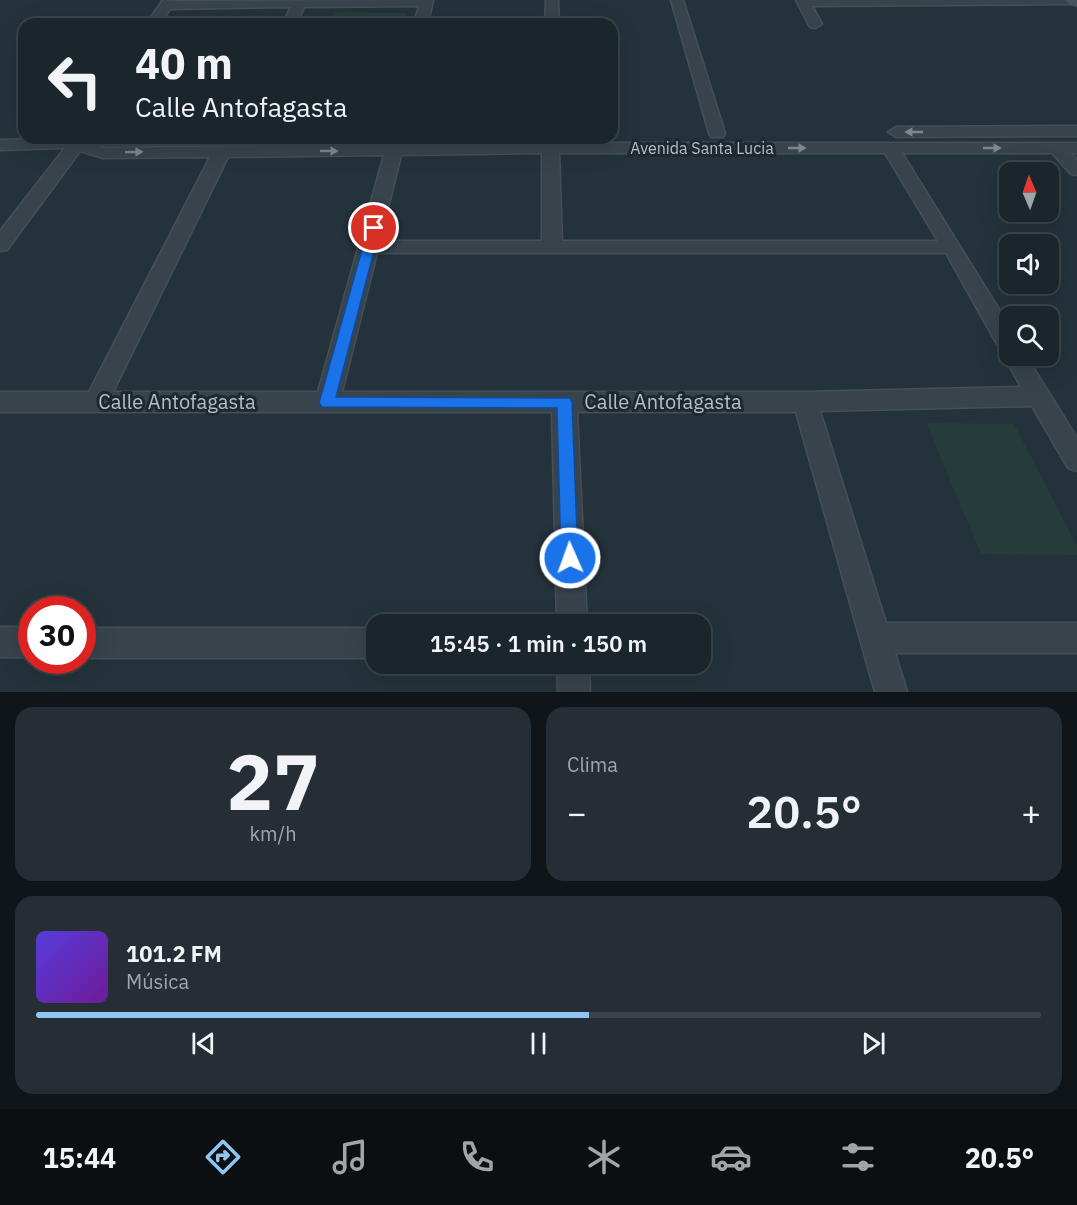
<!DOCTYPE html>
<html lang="es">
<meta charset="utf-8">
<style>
body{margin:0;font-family:"IBM Plex Sans",sans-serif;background:#242e34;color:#f1f3f6;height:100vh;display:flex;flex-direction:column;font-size:22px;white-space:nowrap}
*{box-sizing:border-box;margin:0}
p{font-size:20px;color:#a0a5a9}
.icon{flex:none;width:33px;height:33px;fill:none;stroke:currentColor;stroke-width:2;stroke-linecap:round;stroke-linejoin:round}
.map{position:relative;height:692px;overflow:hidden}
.drawer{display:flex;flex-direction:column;gap:15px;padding:15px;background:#0f1518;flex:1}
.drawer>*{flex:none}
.hud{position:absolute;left:18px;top:18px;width:600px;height:126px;border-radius:18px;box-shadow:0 6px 24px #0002,0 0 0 2px #394348;background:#1b262c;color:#f1f3f6;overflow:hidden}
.needle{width:39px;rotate:358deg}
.tools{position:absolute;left:999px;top:162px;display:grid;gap:12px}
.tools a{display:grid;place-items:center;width:60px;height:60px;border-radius:12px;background:#1b262c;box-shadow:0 6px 24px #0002,0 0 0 2px #394348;font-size:30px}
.speed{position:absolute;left:18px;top:596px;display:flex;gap:12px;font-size:30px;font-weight:700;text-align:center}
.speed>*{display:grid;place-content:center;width:78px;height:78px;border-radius:50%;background:#1b262c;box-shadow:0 6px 24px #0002,0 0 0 2px #394348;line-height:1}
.speed .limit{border:9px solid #d22;background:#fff;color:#111}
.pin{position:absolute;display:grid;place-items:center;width:51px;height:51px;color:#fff;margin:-26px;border:3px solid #fff;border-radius:50%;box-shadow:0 2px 6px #0007}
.me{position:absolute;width:66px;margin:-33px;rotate:358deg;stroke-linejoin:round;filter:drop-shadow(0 0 4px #0008)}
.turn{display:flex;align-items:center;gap:21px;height:126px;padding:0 18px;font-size:27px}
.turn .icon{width:78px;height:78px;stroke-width:2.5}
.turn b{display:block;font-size:42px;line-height:51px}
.big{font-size:45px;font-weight:600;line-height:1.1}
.drawer .widget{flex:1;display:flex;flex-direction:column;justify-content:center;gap:9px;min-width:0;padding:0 21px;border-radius:18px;background:#242e34}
.drawer .dial{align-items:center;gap:0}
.dial b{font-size:78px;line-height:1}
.song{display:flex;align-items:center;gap:18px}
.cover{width:72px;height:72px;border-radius:9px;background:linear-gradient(135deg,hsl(250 70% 55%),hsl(280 70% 35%))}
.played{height:6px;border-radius:3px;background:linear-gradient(90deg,#8ec5f2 55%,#394348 55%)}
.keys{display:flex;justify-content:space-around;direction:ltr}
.heat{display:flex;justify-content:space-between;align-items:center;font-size:33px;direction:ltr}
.drawer .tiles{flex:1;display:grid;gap:15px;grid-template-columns:1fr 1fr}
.widget:last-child{grid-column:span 2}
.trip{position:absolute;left:366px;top:614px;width:345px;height:60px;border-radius:18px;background:#1b262c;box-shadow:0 6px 24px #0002,0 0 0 2px #394348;font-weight:600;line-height:60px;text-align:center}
.tab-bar{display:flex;height:96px;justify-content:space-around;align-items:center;background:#0b0f12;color:#a0a5a9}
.tab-bar .icon{width:42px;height:42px}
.tab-bar .on{color:#8ec5f2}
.tab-bar b{font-size:27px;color:#f1f3f6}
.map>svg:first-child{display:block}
</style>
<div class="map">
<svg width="1077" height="692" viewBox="0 0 1077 692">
<rect width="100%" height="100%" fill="#24323b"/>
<path fill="#263c3b" d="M336 12 407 13 404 24H330Z
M926 423 1014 424 1077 546V555L981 554Z"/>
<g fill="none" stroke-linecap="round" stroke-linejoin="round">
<defs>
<path id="street" d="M163 0 175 1 433 0 428 24H414L419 6 304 7 297 24H283L291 7 170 9 160 24H146Z
M546 0H558L559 24H545Z
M671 0H683L725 133 723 137H711L709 133Z
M796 0H1077V4L812 6 822 24 815 28 810 27Z
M1077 126V136L896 137 888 132 896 127Z
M89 138 92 144 105 148 544 143 547 138H563L561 143H1077V153H1071L1077 160V175L1071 174 1052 153H902L1010 327V356H1026L1077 438V471L1068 468 1032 406 820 411 886 623H1077V653H895L907 692H875L796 412H577L587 624H557L552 412H0V392H89L210 157 103 158 80 151 7 250 0 251V231L65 148 0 150V140ZM542 153V241H380L401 155ZM559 153H885L938 241H562ZM384 155 318 392H113L228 157ZM377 253H946L1002 353 1005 354 1004 356 1021 387 805 392H342Z
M0 627H32V657H0Z
M82 628H376V658H82Z
M557 663H589L590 692H558Z"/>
<path id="secondary" d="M1066 0H1077V6L1069 4Z"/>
</defs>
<use href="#street" stroke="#444f57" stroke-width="3"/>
<use href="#secondary" stroke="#444f57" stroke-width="2"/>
<use href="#street" fill="#38434b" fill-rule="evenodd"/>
<use href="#secondary" fill="#46535e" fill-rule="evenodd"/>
</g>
<defs><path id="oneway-solid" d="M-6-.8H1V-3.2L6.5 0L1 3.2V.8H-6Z" transform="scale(1.5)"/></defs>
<g fill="#7c878f">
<use href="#oneway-solid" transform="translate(914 132) rotate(180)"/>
<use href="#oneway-solid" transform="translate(797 148)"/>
<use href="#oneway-solid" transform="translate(992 148)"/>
<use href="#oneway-solid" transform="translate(329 151)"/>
<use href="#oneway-solid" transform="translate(134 152) rotate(-1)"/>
</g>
<path fill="#1a73e8" stroke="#114b97" stroke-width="1.5" d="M374 224 380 228 336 397 570 398 572 402 578 558 576 563 570 566 564 563 561 558 557 408 322 407 319 403 368 228Z"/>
<g text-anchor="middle" stroke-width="6" stroke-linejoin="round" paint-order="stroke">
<g font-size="16" fill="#b4bec7" stroke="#1d2830">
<text x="702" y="154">Avenida Santa Lucia</text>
</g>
<g font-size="20" fill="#b4bec7" stroke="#1d2830">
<text x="177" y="409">Calle Antofagasta</text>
<text x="663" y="409">Calle Antofagasta</text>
</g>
</g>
</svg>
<div class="tools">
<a><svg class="needle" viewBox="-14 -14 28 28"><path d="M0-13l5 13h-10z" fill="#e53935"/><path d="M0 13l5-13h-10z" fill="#a0a5a9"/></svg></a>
<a><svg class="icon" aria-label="sound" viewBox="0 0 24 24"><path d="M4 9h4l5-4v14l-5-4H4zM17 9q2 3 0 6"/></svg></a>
<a><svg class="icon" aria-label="search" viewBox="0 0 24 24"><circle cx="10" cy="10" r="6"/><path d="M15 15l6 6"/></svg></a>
</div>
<div class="speed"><div class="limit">30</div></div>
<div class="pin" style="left:374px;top:228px;background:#d93025"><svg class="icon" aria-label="arrive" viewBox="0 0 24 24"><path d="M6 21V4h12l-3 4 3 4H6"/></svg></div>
<svg class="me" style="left:570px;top:558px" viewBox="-20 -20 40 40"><circle r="17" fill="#1a73e8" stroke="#fff" stroke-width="3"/><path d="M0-11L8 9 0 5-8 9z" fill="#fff"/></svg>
<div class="trip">15:45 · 1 min · 150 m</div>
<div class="hud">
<div class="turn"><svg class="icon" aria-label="left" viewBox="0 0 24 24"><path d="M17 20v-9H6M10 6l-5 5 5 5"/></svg><div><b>40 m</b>Calle Antofagasta</div></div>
</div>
</div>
<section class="drawer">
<div class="tiles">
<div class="widget dial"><b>27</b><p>km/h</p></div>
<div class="widget"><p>Clima</p>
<div class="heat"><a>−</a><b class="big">20.5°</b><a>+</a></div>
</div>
<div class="widget">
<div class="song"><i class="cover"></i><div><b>101.2 FM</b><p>Música</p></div></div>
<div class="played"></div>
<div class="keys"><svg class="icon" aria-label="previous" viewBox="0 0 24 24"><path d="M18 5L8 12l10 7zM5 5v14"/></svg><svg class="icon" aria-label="pause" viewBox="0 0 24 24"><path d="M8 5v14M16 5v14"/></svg><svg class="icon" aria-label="next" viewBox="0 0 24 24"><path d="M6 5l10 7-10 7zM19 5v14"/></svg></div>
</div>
</div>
</section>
<nav class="tab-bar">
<b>15:44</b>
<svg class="icon on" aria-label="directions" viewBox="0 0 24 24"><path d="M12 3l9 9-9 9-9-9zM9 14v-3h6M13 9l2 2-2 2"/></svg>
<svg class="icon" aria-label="music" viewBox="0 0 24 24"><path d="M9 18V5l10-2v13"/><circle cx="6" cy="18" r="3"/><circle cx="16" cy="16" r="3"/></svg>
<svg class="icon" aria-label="phone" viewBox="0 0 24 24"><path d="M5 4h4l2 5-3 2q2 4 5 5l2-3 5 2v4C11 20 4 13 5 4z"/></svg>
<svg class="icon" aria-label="climate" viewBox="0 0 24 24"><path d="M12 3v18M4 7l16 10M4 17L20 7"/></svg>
<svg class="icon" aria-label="car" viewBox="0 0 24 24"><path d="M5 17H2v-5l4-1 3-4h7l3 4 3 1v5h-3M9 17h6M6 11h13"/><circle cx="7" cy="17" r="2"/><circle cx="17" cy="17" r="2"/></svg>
<svg class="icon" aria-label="filters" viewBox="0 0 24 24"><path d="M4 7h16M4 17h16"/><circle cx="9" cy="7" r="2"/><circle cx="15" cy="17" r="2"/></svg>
<b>20.5°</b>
</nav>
